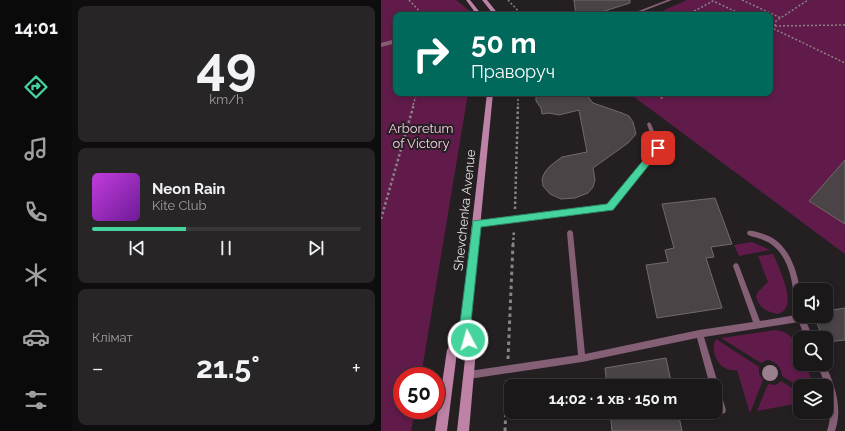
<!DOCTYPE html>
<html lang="uk">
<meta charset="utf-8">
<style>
body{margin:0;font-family:Raleway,sans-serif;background:#282527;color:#f1f3f6;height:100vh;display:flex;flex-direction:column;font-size:15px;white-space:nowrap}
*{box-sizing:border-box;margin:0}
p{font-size:13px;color:#a0a0a2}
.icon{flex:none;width:22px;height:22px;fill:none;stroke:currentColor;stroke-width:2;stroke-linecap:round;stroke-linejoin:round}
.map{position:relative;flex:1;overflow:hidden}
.panel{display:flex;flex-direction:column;gap:6px;padding:6px;background:#0f0d0e;width:309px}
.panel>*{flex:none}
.banner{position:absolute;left:12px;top:12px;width:380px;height:84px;border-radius:8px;box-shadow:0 2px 6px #0003,0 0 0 1px #393739;background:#00695c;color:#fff;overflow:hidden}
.buttons{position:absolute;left:412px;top:283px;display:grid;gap:8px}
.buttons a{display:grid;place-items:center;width:40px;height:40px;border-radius:8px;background:#1b181a;box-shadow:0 2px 6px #0003,0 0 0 1px #393739;font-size:20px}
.speed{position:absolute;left:12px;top:367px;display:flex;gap:8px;font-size:20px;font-weight:700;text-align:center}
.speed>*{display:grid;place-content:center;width:52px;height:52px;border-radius:50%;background:#1b181a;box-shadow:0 2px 6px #0003,0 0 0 1px #393739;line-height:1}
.speed .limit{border:6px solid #d22;background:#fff;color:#111}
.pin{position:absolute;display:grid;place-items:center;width:34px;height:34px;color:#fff;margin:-17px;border-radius:8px;box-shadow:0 2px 6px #0006}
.me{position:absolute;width:44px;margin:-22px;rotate:354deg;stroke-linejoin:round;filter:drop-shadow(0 0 3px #0008)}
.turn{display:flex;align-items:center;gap:14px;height:84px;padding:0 12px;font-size:18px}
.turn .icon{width:52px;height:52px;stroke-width:2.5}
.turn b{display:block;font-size:28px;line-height:34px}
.big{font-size:30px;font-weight:700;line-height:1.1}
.panel .card{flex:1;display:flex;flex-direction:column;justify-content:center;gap:6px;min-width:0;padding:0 14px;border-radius:8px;background:#282527}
.panel .dial{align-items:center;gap:0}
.dial b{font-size:52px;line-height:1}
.song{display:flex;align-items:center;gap:12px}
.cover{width:48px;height:48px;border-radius:6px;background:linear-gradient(135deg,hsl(290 70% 55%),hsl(280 70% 35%))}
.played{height:4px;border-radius:2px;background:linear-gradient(90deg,#46d49e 35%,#393739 35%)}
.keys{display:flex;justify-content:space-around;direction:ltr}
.heat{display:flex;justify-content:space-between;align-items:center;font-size:22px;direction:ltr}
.trip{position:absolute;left:123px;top:379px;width:218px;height:40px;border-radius:8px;background:#1b181a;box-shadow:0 2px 6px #0003,0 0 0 1px #393739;font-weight:700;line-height:40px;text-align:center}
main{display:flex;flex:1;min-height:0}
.tabs{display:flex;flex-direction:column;width:72px;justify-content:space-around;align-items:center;background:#0b0a0a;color:#a0a0a2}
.tabs .icon{width:28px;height:28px}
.tabs .current{color:#46d49e}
.tabs b{font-size:18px;color:#f1f3f6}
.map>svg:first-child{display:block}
</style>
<main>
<nav class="tabs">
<b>14:01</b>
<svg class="icon current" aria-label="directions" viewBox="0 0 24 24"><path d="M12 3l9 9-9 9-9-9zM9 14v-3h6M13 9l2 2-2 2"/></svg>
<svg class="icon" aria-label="music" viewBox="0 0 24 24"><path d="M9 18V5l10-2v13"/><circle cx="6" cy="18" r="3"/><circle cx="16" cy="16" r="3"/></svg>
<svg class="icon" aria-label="phone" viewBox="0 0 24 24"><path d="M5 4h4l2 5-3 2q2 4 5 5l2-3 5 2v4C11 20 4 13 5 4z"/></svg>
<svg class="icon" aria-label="climate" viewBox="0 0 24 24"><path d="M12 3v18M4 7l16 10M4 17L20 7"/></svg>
<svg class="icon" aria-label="car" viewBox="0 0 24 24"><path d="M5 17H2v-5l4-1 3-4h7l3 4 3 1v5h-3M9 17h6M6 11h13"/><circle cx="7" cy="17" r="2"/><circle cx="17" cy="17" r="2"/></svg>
<svg class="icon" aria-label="filters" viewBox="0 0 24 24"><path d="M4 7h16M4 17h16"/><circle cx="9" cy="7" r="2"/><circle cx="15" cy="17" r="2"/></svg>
</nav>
<section class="panel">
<div class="card dial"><b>49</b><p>km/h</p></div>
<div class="card">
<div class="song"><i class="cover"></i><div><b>Neon Rain</b><p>Kite Club</p></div></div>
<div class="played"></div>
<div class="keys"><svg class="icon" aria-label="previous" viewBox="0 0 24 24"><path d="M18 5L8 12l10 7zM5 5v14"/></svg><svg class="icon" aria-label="pause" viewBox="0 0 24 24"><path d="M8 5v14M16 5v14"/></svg><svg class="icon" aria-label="next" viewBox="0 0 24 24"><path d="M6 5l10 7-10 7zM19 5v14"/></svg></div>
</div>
<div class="card"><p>Клімат</p>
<div class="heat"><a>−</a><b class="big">21.5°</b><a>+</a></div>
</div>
</section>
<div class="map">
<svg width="464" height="431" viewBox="0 0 464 431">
<rect width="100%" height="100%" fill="#242022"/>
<path fill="#611b4a" d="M0 0H75L94 15H15V93H87L40 376H21V410H34L30 431H0Z
M306 0H464V254L248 93H389V15H272Z
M371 242 389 250 358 256 353 245Z
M392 254C397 265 413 298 404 309 402 312 399 313 396 314 386 312 377 307 375 296L377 292 387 282 377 256Z
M394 330C413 332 419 347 419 364H424L433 386 419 387 401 376C400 367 395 361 386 360L380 363 340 338Z
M335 339 378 367V374L382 380 369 413 356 370C339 373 328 353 335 339Z
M400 381 419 393V403L376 411 387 384 395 385Z"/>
<path fill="#4a4447" stroke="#706a6d" d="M193 0H249V3L211 15H195Z
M155 93H204L212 103 241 113 248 116 252 122 255 134 247 143 212 168 214 180 212 187 207 193 194 198 180 199 169 194 162 186 161 179 164 172 169 166 181 157 206 152 198 110 178 115 168 113 161 114 160 108 155 101Z
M464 160V224L428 201Z
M334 198 351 244 330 247 333 257 325 258 341 308 276 318 265 265 287 262 284 250 293 248 281 204Z
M464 308V340L445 342V338H442L433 316H445V311Z
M285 358 291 386H226L224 368Z
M229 412H297L301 431H231Z"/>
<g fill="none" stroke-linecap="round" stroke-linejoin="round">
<path stroke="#888586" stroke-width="1.5" stroke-dasharray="2 2" stroke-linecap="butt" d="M28 0 42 15
M127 0 141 15
M361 0 400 18
M306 15 332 1 362 15
M394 26 464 25
M394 26 395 21 427 0
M389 27 464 63
M273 93 281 98 287 93
M32 105 36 93
M137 105V93"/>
<path stroke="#888586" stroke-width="2.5" stroke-dasharray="2.5 2.5" stroke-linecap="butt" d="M134 209 137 104
M0 219 33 104
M132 245 133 230"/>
<path stroke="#888586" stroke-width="3" stroke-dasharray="3.5 3.5" stroke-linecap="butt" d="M127 359 132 244
M124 431 126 380"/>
<path fill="#845f75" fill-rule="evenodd" d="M286 0H291L252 15H247Z
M268 122 270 124 280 148 231 209 96 227 94 226 93 224 94 222 96 221 227 205 274 148 266 124Z
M189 230 191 231 192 233 204 354 318 330 372 322 352 266 353 264 355 263 357 264 358 266 379 321 415 315C412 291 412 260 390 244 383 239 375 238 367 235L366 233 367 231C372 230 379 233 385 235 407 243 416 269 419 291 420 299 419 308 419 316H423L432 338H424L418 322 323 337 345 410 344 413 341 414 338 413C334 404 334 396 334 386H329L316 338 201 362 88 379 85 378 84 375 85 372 88 371 197 355 186 233 187 231Z
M436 364H444C454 385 462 408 454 431H446C454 407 445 386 436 364Z"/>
<path fill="#845f75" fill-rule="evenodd" d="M15 39V43L0 47V43Z"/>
<path fill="#bd82a5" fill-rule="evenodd" d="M85 0H89L101 15H96Z
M101 0H106L118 15H113Z
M106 93H112L89 331 95 350 88 431H76L85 350 82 342 76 352 66 431H54L66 350 79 329Z"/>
</g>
<circle fill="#9a7f8e" cx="389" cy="373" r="8"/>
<path fill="#46d49e" stroke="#2e8a67" d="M277 145 281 148 280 150 232 210 100 227 89 331 93 340 91 344 87 346 83 344 78 331 92 221 226 204 274 146Z"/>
<g text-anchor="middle" stroke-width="4" stroke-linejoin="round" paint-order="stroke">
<g font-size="13" fill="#fbcce6" stroke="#242022">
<text x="40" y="133">Arboretum<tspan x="40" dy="15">of Victory</tspan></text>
</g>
<g font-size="13" fill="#e8e5e6" stroke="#242022">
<text transform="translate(83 210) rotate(-84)" y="5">Shevchenka Avenue</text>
</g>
</g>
</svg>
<div class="buttons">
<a><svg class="icon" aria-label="sound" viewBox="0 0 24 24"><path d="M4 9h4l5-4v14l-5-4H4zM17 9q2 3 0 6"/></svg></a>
<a><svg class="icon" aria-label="search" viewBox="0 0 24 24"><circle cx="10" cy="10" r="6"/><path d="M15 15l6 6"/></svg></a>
<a><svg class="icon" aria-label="layers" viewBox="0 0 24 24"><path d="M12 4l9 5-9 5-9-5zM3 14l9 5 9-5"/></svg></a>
</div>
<div class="speed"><div class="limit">50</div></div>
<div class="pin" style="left:277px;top:148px;background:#d93025"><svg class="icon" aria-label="arrive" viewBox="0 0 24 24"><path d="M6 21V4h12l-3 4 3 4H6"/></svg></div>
<svg class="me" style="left:87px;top:340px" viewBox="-20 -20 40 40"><circle r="17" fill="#46d49e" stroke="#fff" stroke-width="3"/><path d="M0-11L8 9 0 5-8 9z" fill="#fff"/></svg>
<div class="trip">14:02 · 1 хв · 150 m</div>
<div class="banner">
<div class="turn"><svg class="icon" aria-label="right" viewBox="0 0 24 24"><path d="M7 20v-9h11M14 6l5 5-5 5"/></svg><div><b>50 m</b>Праворуч</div></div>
</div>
</div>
</main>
